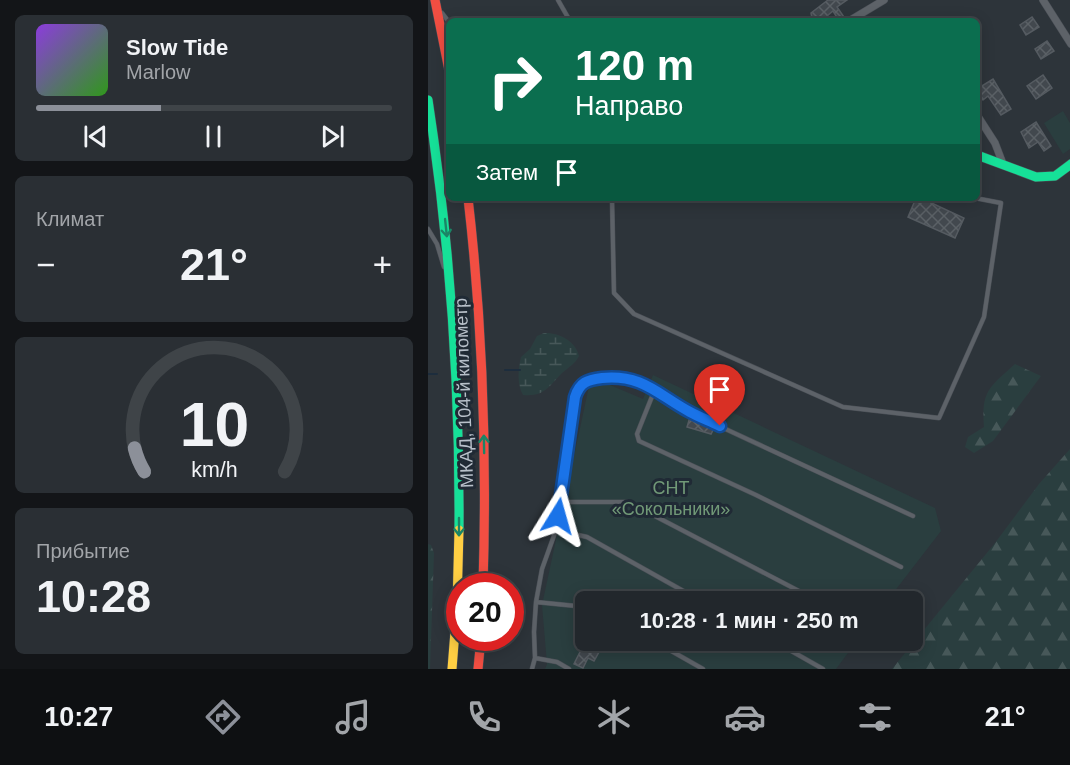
<!DOCTYPE html>
<html lang="ru">
<meta charset="utf-8">
<style>
body{margin:0;font-family:Helvetica,sans-serif;background:#2a2f34;color:#f1f3f6;height:100vh;display:flex;flex-direction:column;font-size:22px;white-space:nowrap}
*{box-sizing:border-box;margin:0}
p{font-size:20px;color:#a2a5a9}
.icon{flex:none;width:33px;height:33px;fill:none;stroke:currentColor;stroke-width:2;stroke-linecap:round;stroke-linejoin:round}
.map{position:relative;flex:1;overflow:hidden}
.drawer{display:flex;flex-direction:column;gap:15px;padding:15px;background:#131518;width:428px}
.drawer>*{flex:none}
.hud{position:absolute;left:18px;top:18px;width:534px;height:183px;border-radius:9px;box-shadow:0 3px 15px #0003,0 0 0 2px #3f4448;background:#0b6e4f;color:#fff;overflow:hidden}
.speed{position:absolute;left:18px;top:573px;display:flex;gap:12px;font-size:30px;font-weight:700;text-align:center}
.speed>*{display:grid;place-content:center;width:78px;height:78px;border-radius:50%;background:#22272c;box-shadow:0 3px 15px #0003,0 0 0 2px #3f4448;line-height:1}
.speed .limit{border:9px solid #d22;background:#fff;color:#111}
.pin{position:absolute;display:grid;place-items:center;width:51px;height:51px;color:#fff;margin:-62px -26px;border-radius:50% 50% 50% 0;rotate:-45deg;box-shadow:0 0 6px #0007}
.pin .icon{rotate:45deg}
.me{position:absolute;width:66px;margin:-33px;rotate:8deg;stroke-linejoin:round;filter:drop-shadow(0 0 4px #0008)}
.turn{display:flex;align-items:center;gap:21px;height:126px;padding:0 30px;font-size:27px}
.turn .icon{width:78px;height:78px;stroke-width:2.5}
.turn b{display:block;font-size:42px;line-height:51px}
.then{display:flex;align-items:center;height:57px;padding:0 30px;background:#0003;gap:12px;font-size:22px}
.big{font-size:45px;font-weight:600;line-height:1.1}
.drawer .tile{flex:1;display:flex;flex-direction:column;justify-content:center;gap:9px;min-width:0;padding:0 21px;border-radius:9px;background:#2a2f34}
.drawer .dial{align-items:center;gap:0}
.dial svg{height:156px;overflow:visible;fill:none;stroke:#3f4448;stroke-width:7;stroke-linecap:round;text-anchor:middle}
.dial text{fill:#f1f3f6;stroke:none}
.song{display:flex;align-items:center;gap:18px}
.cover{width:72px;height:72px;border-radius:9px;background:linear-gradient(135deg,hsl(270 70% 55%),hsl(110 70% 35%))}
.played{height:6px;border-radius:3px;background:linear-gradient(90deg,#8c9099 35%,#3f4448 35%)}
.keys{display:flex;justify-content:space-around;direction:ltr}
.heat{display:flex;justify-content:space-between;align-items:center;font-size:33px;direction:ltr}
.trip{position:absolute;left:147px;top:591px;width:348px;height:60px;border-radius:9px;background:#22272c;box-shadow:0 3px 15px #0003,0 0 0 2px #3f4448;font-weight:600;line-height:60px;text-align:center}
.menu{display:flex;height:96px;justify-content:space-around;align-items:center;background:#0e1012;color:#a2a5a9}
.menu .icon{width:42px;height:42px}
.menu .active{color:#8c9099}
.menu b{font-size:27px;color:#f1f3f6}
main{display:flex;flex:1;min-height:0}
.map>svg:first-child{display:block}
</style>
<main>
<section class="drawer">
<div class="tile">
<div class="song"><i class="cover"></i><div><b>Slow Tide</b><p>Marlow</p></div></div>
<div class="played"></div>
<div class="keys"><svg class="icon" aria-label="previous" viewBox="0 0 24 24"><path d="M18 5L8 12l10 7zM5 5v14"/></svg><svg class="icon" aria-label="pause" viewBox="0 0 24 24"><path d="M8 5v14M16 5v14"/></svg><svg class="icon" aria-label="next" viewBox="0 0 24 24"><path d="M6 5l10 7-10 7zM19 5v14"/></svg></div>
</div>
<div class="tile"><p>Климат</p>
<div class="heat"><a>−</a><b class="big">21°</b><a>+</a></div>
</div>
<div class="tile dial"><svg viewBox="0 0 100 80">
<path d="M14 69A42 42 0 1 1 86 69"/>
<path d="M14 69A42 42 0 0 1 9 57" stroke="#8c9099"/>
<text x="50" y="56" font-size="32" font-weight="700">10</text>
<text x="50" y="72" font-size="11">km/h</text>
</svg></div>
<div class="tile"><p>Прибытие</p><b class="big">10:28</b></div>
</section>
<div class="map">
<svg width="643" height="669" viewBox="0 0 643 669">
<defs>
<pattern id="forest-firs" width="22" height="20" patternUnits="userSpaceOnUse" patternTransform="scale(1.5)"><rect width="22" height="20" fill="#2a3e3f"/><path d="M5 1l3.5 6h-7zM16 11l3.5 6h-7z" fill="#475859"/></pattern>
<pattern id="wetland-marsh" width="20" height="14" patternUnits="userSpaceOnUse" patternTransform="scale(1.5)"><rect width="20" height="14" fill="#2a3e3f"/><path d="M1 5h8M5 5V1M11 12h8M15 12V8" fill="none" stroke="#475859"/></pattern>
<pattern id="building-cross-hatch" width="8" height="8" patternUnits="userSpaceOnUse" patternTransform="scale(1.5)"><rect width="8" height="8" fill="#42484e"/><path d="M0 0l8 8M0 8l8-8" fill="none" stroke="#5b6166"/></pattern>
</defs>
<rect width="100%" height="100%" fill="#2d343a"/>
<path fill="url(#forest-firs)" d="M587 364 613 376 565 441 546 453 537 447 540 437 556 427C553 390 562 387 587 364Z
M642 449V669H464L567 543 611 484Z
M0 544 3 545 6 553 2 669H0Z"/>
<path fill="url(#wetland-marsh)" d="M116 333C130 332 148 341 151 356 147 364 141 367 134 373 121 386 117 397 95 395 89 385 90 369 93 357L102 349 109 336Z"/>
<path fill="#2a3e3f" d="M635 111 642 123V149L635 154 616 123Z
M225 375 507 508 513 531 459 601 158 602V640L429 641 408 669H117L119 664 114 605 163 377 215 399Z"/>
<g fill="none" stroke-linecap="round" stroke-linejoin="round">
<path stroke="#1d2d3d" stroke-width="2" d="M77 370H92
M0 374H9"/>
</g>
<path fill="url(#building-cross-hatch)" stroke="#555b61" stroke-width="1.5" d="M400 0H419L409 7 416 17 411 21 405 11 393 21H380L384 18 383 13Z
M604 17 611 27 598 35 592 25Z
M619 41 626 51 613 59 607 49Z
M615 75 624 88 608 99 599 86Z
M565 79 583 109 573 115 560 96 555 100 549 91V89Z
M608 122 623 146 616 151 610 142 601 148 593 132Z
M488 198H493L536 218 527 238 480 217Z
M262 417 286 428 283 434 259 427Z
M156 644 171 652 166 661 160 658 155 668 146 664Z"/>
<g fill="none" stroke-linecap="round" stroke-linejoin="round">
<defs>
<path id="lane" d="M130 0 142 21
M14 13 21 22
M184 198 186 293 206 314 415 407 511 418 556 317 573 203 547 198
M0 229 9 244 16 267
M227 389 209 434 211 441 328 495 473 567
M132 502H200L392 602
M128 530 159 537 275 602
M108 602 158 607
M224 640 275 669
M344 640 395 669
M107 658 129 662 141 669
M104 669 107 658 106 632 108 602 114 569 128 530 147 397 150 387 159 380 192 376 220 386 263 413 485 516"/>
<path id="street" d="M615 0 643 44
M421 21 456 0
M549 115 567 143 575 164"/>
<path id="fast" d="M0 100C22 243 32 386 31 530
M549 155 608 177 627 176 643 164"/>
<path id="slow" d="M24 669 29 606 31 530"/>
<path id="jam" d="M7 0 21 70
M40 198C55 327 59 456 55 586
M50 669 53 638"/>
</defs>
<use href="#lane" stroke="#4b5057" stroke-width="5"/>
<use href="#street" stroke="#4b5057" stroke-width="8"/>
<use href="#fast" stroke="#4b5057" stroke-width="10"/>
<use href="#slow" stroke="#4b5057" stroke-width="10"/>
<use href="#jam" stroke="#4b5057" stroke-width="10"/>
<use href="#lane" stroke="#5d6268" stroke-width="4"/>
<use href="#street" stroke="#5d6268" stroke-width="7"/>
<use href="#fast" stroke="#16e098" stroke-width="9"/>
<use href="#slow" stroke="#ffcf43" stroke-width="9"/>
<use href="#jam" stroke="#f24e42" stroke-width="9"/>
</g>
<defs><path id="oneway-shaft" d="M-6 0H5M1.5-3L5.5 0L1.5 3" fill="none" stroke-width="1.6" stroke-linecap="round" stroke-linejoin="round" transform="scale(1.5)"/></defs>
<g stroke="#1b8566">
<use href="#oneway-shaft" transform="translate(18 228) rotate(84)"/>
<use href="#oneway-shaft" transform="translate(56 444) rotate(-91)"/>
<use href="#oneway-shaft" transform="translate(31 527) rotate(90)"/>
</g>
<g fill="none" stroke-linecap="round" stroke-linejoin="round">
<defs>
<path id="route" d="M130 516 147 397C152 382 159 380 174 378 215 374 230 395 262 412 271 417 282 421 292 426"/>
</defs>
<use href="#route" stroke="#114b97" stroke-width="15"/>
<use href="#route" stroke="#1a73e8" stroke-width="10"/>
</g>
<g text-anchor="middle" stroke-width="6" stroke-linejoin="round" paint-order="stroke">
<g font-size="18" fill="#b8c0ca" stroke="#202a35">
<text transform="translate(36 393) rotate(-92)" y="6">МКАД, 104-й километр</text>
</g>
<g font-size="18" fill="#719977" stroke="#202a35">
<text x="243" y="494">СНТ<tspan x="243" dy="21">«Сокольники»</tspan></text>
</g>
</g>
</svg>
<div class="speed"><div class="limit">20</div></div>
<div class="pin" style="left:292px;top:426px;background:#d93025"><svg class="icon" aria-label="arrive" viewBox="0 0 24 24"><path d="M6 21V4h12l-3 4 3 4H6"/></svg></div>
<svg class="me" style="left:130px;top:516px" viewBox="-20 -20 40 40"><path d="M0-17L14 15 0 8-14 15z" fill="#1a73e8" stroke="#fff" stroke-width="4"/></svg>
<div class="trip">10:28 · 1 мин · 250 m</div>
<div class="hud">
<div class="turn"><svg class="icon" aria-label="right" viewBox="0 0 24 24"><path d="M7 20v-9h11M14 6l5 5-5 5"/></svg><div><b>120 m</b>Направо</div></div>
<div class="then">Затем<svg class="icon" aria-label="arrive" viewBox="0 0 24 24"><path d="M6 21V4h12l-3 4 3 4H6"/></svg></div>
</div>
</div>
</main>
<nav class="menu">
<b>10:27</b>
<svg class="icon active" aria-label="directions" viewBox="0 0 24 24"><path d="M12 3l9 9-9 9-9-9zM9 14v-3h6M13 9l2 2-2 2"/></svg>
<svg class="icon" aria-label="music" viewBox="0 0 24 24"><path d="M9 18V5l10-2v13"/><circle cx="6" cy="18" r="3"/><circle cx="16" cy="16" r="3"/></svg>
<svg class="icon" aria-label="phone" viewBox="0 0 24 24"><path d="M5 4h4l2 5-3 2q2 4 5 5l2-3 5 2v4C11 20 4 13 5 4z"/></svg>
<svg class="icon" aria-label="climate" viewBox="0 0 24 24"><path d="M12 3v18M4 7l16 10M4 17L20 7"/></svg>
<svg class="icon" aria-label="car" viewBox="0 0 24 24"><path d="M5 17H2v-5l4-1 3-4h7l3 4 3 1v5h-3M9 17h6M6 11h13"/><circle cx="7" cy="17" r="2"/><circle cx="17" cy="17" r="2"/></svg>
<svg class="icon" aria-label="filters" viewBox="0 0 24 24"><path d="M4 7h16M4 17h16"/><circle cx="9" cy="7" r="2"/><circle cx="15" cy="17" r="2"/></svg>
<b>21°</b>
</nav>
